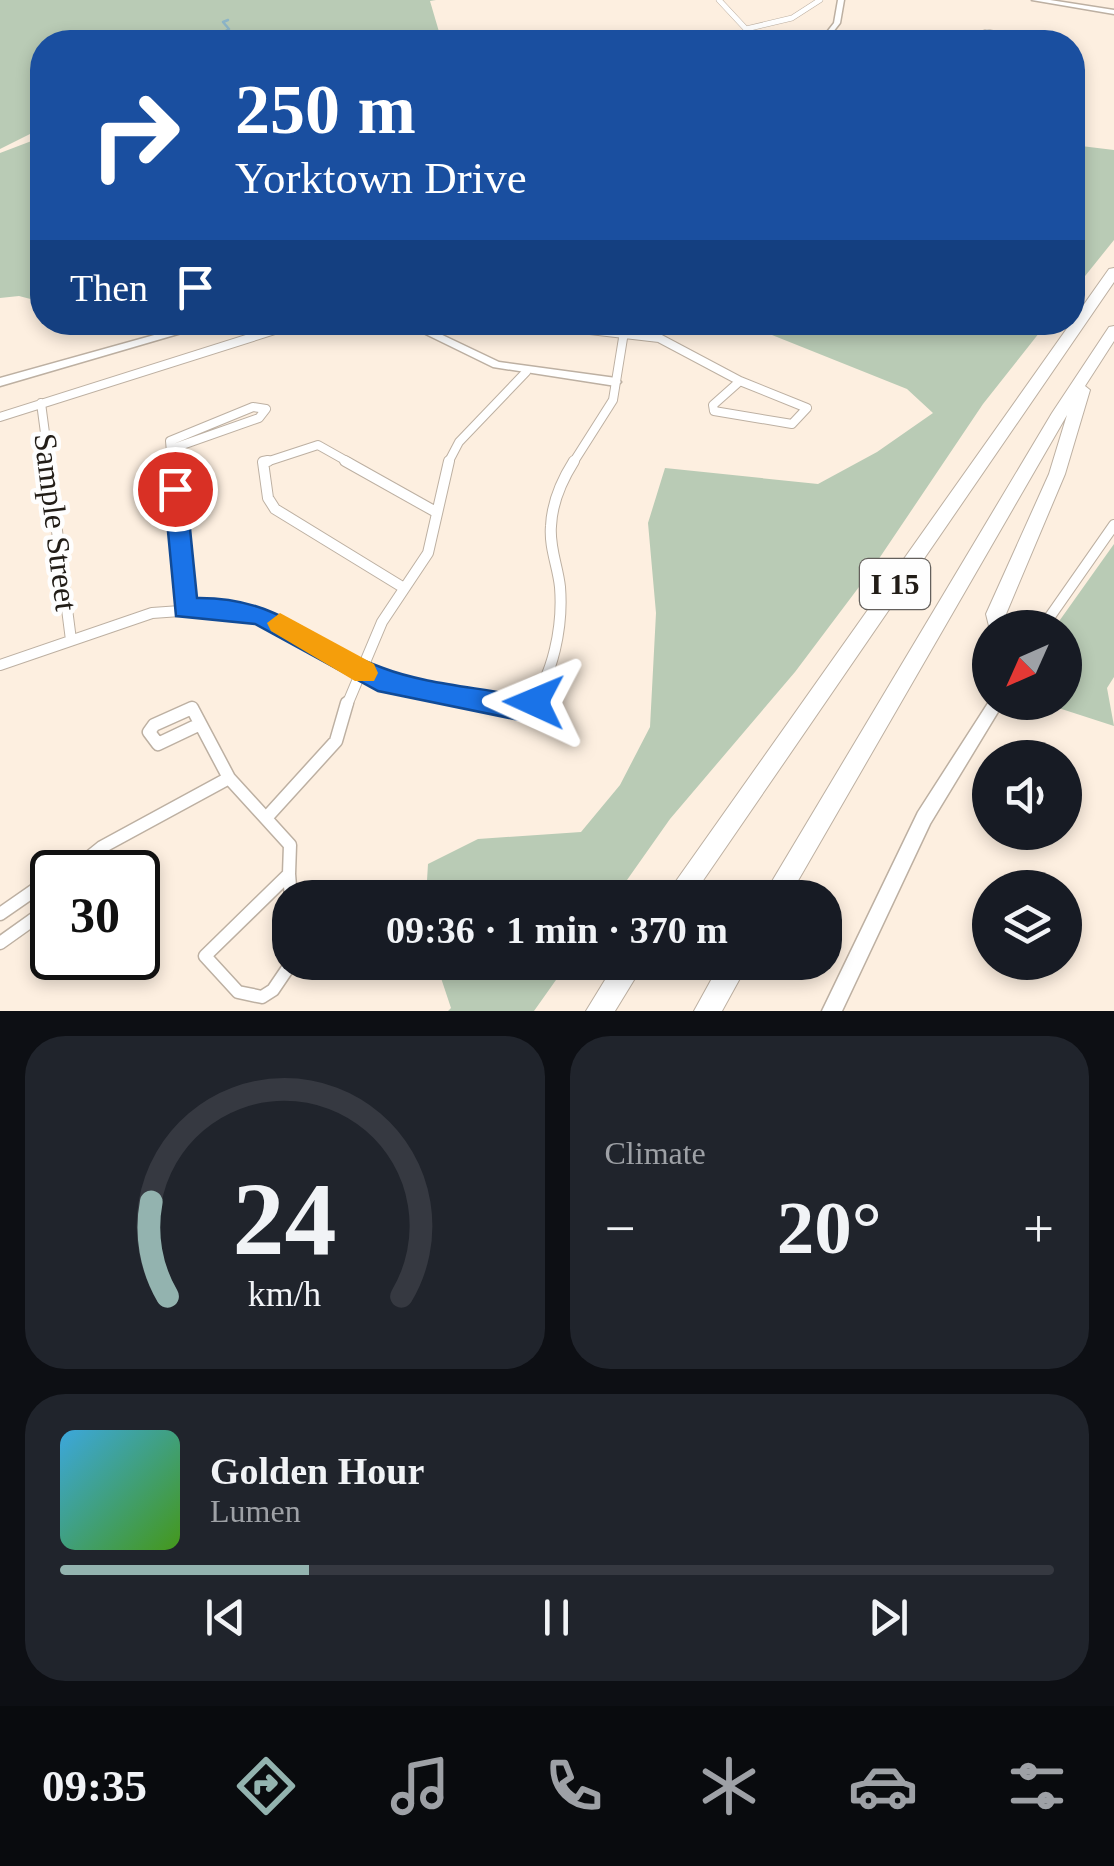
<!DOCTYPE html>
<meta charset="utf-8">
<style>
body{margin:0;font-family:Georgia,serif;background:#20242c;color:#f1f3f6;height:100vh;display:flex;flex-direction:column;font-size:38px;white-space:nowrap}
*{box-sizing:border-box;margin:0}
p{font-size:32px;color:#9ea1a6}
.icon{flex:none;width:55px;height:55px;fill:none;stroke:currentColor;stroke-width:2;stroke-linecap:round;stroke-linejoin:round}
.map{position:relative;height:1011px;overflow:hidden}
.drawer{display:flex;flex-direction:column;gap:25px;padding:25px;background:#0d0f14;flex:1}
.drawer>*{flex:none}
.top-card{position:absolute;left:30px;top:30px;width:1055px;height:305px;border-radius:40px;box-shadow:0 5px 15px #0003;background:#1a4fa0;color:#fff;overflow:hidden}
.needle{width:65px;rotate:225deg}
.buttons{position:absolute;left:972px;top:610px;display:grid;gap:20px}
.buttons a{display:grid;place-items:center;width:110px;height:110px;border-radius:50%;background:#171b24;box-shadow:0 5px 15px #0003;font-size:50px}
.speed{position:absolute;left:30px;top:850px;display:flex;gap:20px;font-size:50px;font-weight:700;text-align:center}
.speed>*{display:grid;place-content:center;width:130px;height:130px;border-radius:50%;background:#171b24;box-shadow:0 5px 15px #0003;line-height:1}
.speed .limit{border:5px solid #111;border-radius:15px;background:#fff;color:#111}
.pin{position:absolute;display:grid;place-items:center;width:85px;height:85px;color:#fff;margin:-42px;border:5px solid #fff;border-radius:50%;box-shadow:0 2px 10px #0007}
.me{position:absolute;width:110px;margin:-55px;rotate:271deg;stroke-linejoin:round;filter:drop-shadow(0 0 8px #0008)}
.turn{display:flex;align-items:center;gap:35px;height:210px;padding:0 40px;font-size:45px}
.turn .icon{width:130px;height:130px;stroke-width:2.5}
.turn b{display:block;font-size:70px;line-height:85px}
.then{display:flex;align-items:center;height:95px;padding:0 40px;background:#0003;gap:20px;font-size:38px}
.big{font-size:75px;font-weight:700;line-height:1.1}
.drawer .widget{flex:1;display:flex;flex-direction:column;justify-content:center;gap:15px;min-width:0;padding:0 35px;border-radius:40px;background:#20242c}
.drawer .dial{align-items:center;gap:0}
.dial svg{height:260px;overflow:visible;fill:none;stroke:#363941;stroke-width:7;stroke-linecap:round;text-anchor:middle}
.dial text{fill:#f1f3f6;stroke:none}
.song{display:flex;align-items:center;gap:30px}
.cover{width:120px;height:120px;border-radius:15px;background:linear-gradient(135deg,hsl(200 70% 55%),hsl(100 70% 35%))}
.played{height:10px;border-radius:5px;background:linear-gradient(90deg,#93b3af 25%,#363941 25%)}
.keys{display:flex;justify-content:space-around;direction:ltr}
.heat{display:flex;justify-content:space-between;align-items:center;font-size:55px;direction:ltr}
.drawer .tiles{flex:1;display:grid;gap:25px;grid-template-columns:1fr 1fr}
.widget:last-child{grid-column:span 2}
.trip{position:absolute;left:272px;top:880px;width:570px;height:100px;border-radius:40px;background:#171b24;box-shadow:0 5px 15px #0003;font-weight:700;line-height:100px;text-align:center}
.tabs{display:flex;height:160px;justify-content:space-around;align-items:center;background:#090b0e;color:#9ea1a6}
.tabs .icon{width:70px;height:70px}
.tabs .active{color:#93b3af}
.tabs b{font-size:45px;color:#f1f3f6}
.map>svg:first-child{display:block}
</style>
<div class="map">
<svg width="1114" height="1011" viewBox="0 0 1114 1011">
<rect width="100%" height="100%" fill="#fdefe0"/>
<path fill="#b9cbb5" d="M0 0H436L430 1 442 42H42V128L0 149Z
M42 137V302L19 296 0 298V153Z
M1081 146 1114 150V240L1073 291V153Z
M742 323H1047L983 404 868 575 795 672 670 819 615 897H426L428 864 478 839 581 832 620 785 650 727 656 613 648 523 665 468 818 484 877 452 933 413 907 389Z
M1114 544V677L1107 688 1114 726 1043 703 1065 702V628L1055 627Z
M436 963V962L568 963 534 1011H448L451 1008Z"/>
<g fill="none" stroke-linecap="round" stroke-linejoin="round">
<path stroke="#8db5c8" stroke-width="2.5" d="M208 42 229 29 223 22 228 20"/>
<defs>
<path id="street-far3" d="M719 0 746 29 792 18 820 0
M952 42 987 32 1045 42
M1072 52 1078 57 1072 65"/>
<path id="street-far2" d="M521 322 659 338 740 381
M740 381 807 408 792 424 714 411 713 405Z
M41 403 49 463
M0 417 300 322
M171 449 259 418 266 409 253 407 170 441 172 463
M263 463 318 445 350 463
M448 463 459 442 526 372
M573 463 613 400 624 332"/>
<path id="street-far1" d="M48 461 71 640
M172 461 185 608
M268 461 263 462 268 498 275 509 404 588
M345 461 436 512
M1042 628 1114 525
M0 665 152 613 223 608 272 619 378 679 506 705
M347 705 382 622 428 553 449 461
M528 705C554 678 563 624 560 587 558 567 549 547 551 526 552 502 562 480 574 461"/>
<path id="street" d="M494 703 524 709 530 703
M198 725 158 744 149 732 154 725 192 708 229 778 290 845 289 874
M267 817 336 741 347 703
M71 872 102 847 229 778
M291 898 289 874 205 956 238 992 262 997 273 990 292 962
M0 914 52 878
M0 943 52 906"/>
<path id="secondary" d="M838 0H844L840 23 825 42H819L834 23Z
M201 322H219L0 386V378Z
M401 322H415L499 362 616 378 621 382 616 386 493 367Z
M990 700V702H1004L930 824 842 1011H822L918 812Z"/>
<path id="primary" d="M1032 0H1050L1114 10V14Z"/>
<path id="highway" d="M1114 268V282L691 898H664L1109 269Z
M1114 326V341L1085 386 1090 390 1065 474 1006 614 1009 628H990V630L986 614 1049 474 1067 415 788 898H762L1052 413 1109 327Z
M616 962H645L615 1011H586Z
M721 962H749L722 1011H694Z"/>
</defs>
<use href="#street-far3" stroke="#bdb0a2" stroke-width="6"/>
<use href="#street-far2" stroke="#bdb0a2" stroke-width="10"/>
<use href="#street-far1" stroke="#bdb0a2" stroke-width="12"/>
<use href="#street" stroke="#bdb0a2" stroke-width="15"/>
<use href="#secondary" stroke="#bdb0a2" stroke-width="3"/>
<use href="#primary" stroke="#bdb0a2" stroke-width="3"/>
<use href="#highway" stroke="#bdb0a2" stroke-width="2"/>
<use href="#street-far3" stroke="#fff" stroke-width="5"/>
<use href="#street-far2" stroke="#fff" stroke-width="8"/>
<use href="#street-far1" stroke="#fff" stroke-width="10"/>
<use href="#street" stroke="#fff" stroke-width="12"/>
<use href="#secondary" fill="#fff" fill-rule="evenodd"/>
<use href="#primary" fill="#fff" fill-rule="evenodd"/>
<use href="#highway" fill="#fff" fill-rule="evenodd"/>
</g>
<path fill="#1a73e8" stroke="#114b97" stroke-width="2.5" d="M175 481 186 489 197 598C282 597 311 643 383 668 425 684 476 687 520 696L534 690 543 694 547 702 543 711 524 721 378 691 255 624 176 616 164 489Z"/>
<path fill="#f59e0b" d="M280 613 374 664 378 673 374 681H355L271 631 267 623Z"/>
<g text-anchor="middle" stroke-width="9" stroke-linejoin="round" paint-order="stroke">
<rect fill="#fefefe" stroke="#64605c" stroke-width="2.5" x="860" y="559" width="70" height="50" rx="8"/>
<g font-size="30" font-weight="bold" fill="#221d17">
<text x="895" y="594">I 15</text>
</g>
<g font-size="32" fill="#221d17" stroke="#fefefe">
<text transform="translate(56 522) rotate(83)" y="11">Sample Street</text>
</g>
</g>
</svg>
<div class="buttons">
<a><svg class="needle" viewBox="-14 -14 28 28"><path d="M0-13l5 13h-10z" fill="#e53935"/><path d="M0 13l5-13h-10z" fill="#9ea1a6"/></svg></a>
<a><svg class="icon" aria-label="sound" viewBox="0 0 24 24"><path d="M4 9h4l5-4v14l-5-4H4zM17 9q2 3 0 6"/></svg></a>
<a><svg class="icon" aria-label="layers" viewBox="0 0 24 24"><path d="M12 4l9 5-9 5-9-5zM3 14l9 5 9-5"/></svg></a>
</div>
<div class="speed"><div class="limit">30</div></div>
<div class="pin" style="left:175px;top:489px;background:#d93025"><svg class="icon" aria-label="arrive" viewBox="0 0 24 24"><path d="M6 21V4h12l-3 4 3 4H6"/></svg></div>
<svg class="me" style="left:534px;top:702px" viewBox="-20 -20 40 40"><path d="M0-17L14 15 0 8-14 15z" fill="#1a73e8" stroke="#fff" stroke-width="4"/></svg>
<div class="trip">09:36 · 1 min · 370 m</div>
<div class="top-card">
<div class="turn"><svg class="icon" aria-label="right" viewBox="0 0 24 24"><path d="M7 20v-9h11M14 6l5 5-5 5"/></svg><div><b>250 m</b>Yorktown Drive</div></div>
<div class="then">Then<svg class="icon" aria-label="arrive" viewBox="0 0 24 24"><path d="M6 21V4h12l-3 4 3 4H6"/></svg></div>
</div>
</div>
<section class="drawer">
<div class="tiles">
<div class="widget dial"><svg viewBox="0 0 100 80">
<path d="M14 69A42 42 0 1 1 86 69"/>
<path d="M14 69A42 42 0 0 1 9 40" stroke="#93b3af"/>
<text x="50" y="56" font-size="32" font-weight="700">24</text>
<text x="50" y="72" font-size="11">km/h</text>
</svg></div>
<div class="widget"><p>Climate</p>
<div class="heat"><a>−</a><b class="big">20°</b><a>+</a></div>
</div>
<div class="widget">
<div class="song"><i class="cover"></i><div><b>Golden Hour</b><p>Lumen</p></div></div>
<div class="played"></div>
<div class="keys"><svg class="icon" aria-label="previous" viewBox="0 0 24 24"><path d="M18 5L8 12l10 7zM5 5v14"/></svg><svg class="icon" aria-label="pause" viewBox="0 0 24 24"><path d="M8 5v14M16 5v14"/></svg><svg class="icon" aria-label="next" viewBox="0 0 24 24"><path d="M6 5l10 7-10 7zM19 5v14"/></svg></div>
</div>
</div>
</section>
<nav class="tabs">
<b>09:35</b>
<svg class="icon active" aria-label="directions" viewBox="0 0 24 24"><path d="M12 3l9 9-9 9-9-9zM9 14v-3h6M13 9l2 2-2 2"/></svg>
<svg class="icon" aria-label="music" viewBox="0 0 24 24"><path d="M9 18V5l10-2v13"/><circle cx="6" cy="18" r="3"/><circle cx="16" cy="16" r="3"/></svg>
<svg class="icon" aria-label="phone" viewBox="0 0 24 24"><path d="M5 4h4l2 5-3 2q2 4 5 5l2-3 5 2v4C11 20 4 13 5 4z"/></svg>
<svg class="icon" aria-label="climate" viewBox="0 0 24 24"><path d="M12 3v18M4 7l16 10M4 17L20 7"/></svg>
<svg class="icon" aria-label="car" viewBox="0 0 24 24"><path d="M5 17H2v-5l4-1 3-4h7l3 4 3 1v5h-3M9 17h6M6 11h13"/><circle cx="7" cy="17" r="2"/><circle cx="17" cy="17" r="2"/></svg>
<svg class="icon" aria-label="filters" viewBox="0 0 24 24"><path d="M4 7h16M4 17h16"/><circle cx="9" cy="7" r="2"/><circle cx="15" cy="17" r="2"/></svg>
</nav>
